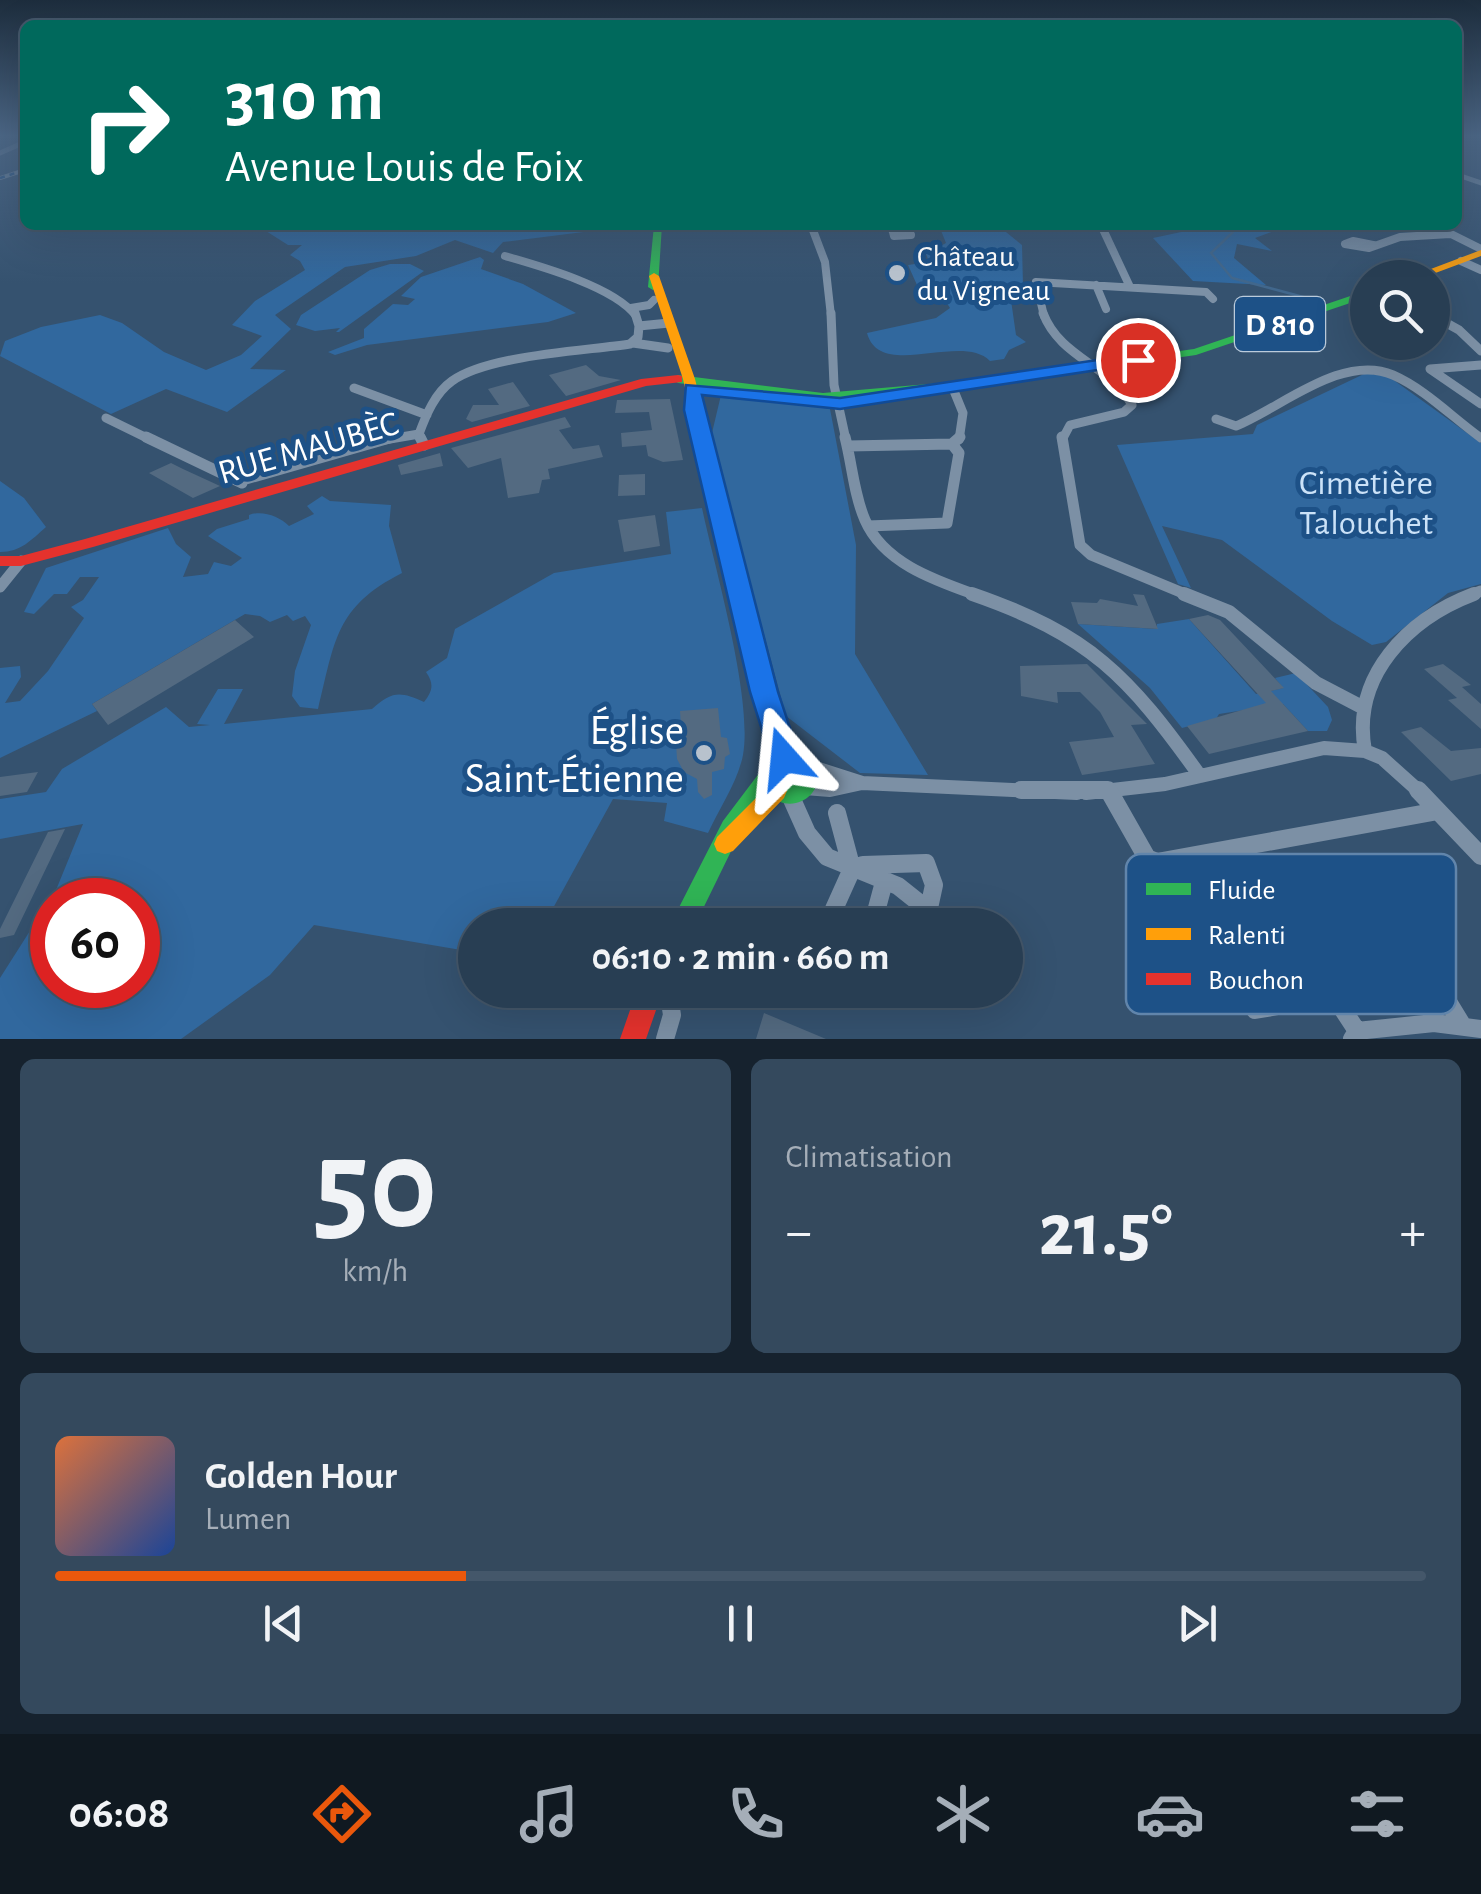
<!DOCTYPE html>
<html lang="fr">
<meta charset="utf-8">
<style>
body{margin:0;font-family:"Alegreya Sans",sans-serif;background:#34495d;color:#f1f3f6;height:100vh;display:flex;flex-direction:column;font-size:38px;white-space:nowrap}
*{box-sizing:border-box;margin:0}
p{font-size:32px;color:#a5aeb8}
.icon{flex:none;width:55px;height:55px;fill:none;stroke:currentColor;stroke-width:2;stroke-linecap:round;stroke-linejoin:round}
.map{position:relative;height:1039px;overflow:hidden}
.side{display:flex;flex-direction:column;gap:20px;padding:20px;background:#16222e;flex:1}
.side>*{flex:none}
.banner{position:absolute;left:20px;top:20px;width:1442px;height:210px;border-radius:15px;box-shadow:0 10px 40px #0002,0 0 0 2px #44576a;background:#00695c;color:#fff;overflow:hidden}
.fabs{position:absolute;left:1350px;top:260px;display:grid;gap:20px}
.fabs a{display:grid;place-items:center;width:100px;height:100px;border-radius:50%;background:#283e53;box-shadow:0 10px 40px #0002,0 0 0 2px #44576a;font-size:50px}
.speed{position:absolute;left:30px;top:878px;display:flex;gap:20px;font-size:50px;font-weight:700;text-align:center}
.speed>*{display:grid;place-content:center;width:130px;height:130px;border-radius:50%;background:#283e53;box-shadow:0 10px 40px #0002,0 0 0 2px #44576a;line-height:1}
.speed .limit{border:15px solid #d22;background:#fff;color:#111}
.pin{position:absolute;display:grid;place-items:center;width:85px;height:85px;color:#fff;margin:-42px;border:5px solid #fff;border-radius:50%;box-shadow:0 2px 10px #0007}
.me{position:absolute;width:110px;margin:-55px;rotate:342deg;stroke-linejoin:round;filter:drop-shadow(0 0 8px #0008)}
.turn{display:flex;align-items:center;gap:35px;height:210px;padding:0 40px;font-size:45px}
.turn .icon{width:130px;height:130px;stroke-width:2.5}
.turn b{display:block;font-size:70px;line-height:85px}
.big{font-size:75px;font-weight:600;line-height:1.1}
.side .card{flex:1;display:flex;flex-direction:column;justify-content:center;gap:15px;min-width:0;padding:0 35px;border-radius:15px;background:#34495d}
.side .dial{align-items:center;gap:0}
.dial b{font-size:130px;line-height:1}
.song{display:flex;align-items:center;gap:30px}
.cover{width:120px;height:120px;border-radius:15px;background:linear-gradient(135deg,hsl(20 70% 55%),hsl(220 70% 35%))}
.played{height:10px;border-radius:5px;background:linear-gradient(90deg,#ea580c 30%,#44576a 30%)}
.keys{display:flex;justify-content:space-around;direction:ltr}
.heat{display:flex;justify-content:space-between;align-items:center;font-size:55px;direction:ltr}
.side .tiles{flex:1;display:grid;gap:20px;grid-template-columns:1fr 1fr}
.card:last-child{grid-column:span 2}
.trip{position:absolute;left:458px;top:908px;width:565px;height:100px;border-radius:50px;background:#283e53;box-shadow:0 10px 40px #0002,0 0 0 2px #44576a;font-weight:600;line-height:100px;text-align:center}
.dock{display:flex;height:160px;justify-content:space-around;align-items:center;background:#101921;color:#a5aeb8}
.dock .icon{width:70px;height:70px}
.dock .on{color:#ea580c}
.dock b{font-size:45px;color:#f1f3f6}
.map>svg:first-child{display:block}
</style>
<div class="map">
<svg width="1481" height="1039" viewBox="0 0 1481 1039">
<rect width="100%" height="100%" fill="#35526f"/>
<path fill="#31689e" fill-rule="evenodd" d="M287 225H639L503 242 493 253 455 240 416 256 345 267 275 315 291 329 250 369 286 370 227 412 166 389 111 414 0 356 5 341 41 327 100 315 122 323 164 352 206 370 241 355 262 336 232 325 255 301 305 270 300 261 290 255 302 245H288L266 231Z
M943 225 1001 228 1022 245 1023 285 1009 286 1016 335 1026 342 1009 350 1004 359 990 361C961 332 880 381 867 333L936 318 950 308 941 294 917 285 908 265 929 262 926 254 946 243 940 228Z
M1183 225H1279L1282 228 1255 238 1272 251 1237 244 1234 258 1266 285 1193 281 1153 238 1186 231Z
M480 257 484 260 481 269 523 284 576 313 548 322 367 345 335 355 328 352 364 338V329L393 304 408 305 415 299 401 296 421 277Z
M390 264H410L424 271 339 332H336L340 328 315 331 296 325 301 315 370 270Z
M1366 373 1388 376 1481 443V584L1448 593 1386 642 1372 645 1332 621 1222 540 1162 526 1191 588 1178 584 1117 445 1253 434 1257 425Z
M736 394 830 409 856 545 855 654 928 775 860 773 786 716 711 437 721 395Z
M0 481 24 498 46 527C31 540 21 552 0 552Z
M322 496 330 501 391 505 389 526 402 573C335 607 335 641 318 709L300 707 292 696 295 671 311 625 305 616 293 621 287 615 270 622 260 616 245 614 92 704 97 711 0 758V668L20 666 21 677 5 703 20 701 48 671 84 618 71 607 83 600 99 577H80L67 594H54L34 614 24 612 46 568 168 528 176 544 191 557 183 577 208 574 214 562 231 566 242 558 208 536 217 529 249 519V515C262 510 279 516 289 526L314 514 307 506Z
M702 508C715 569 753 698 743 755 738 781 719 809 708 833L664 821 667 803 613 799 552 910 518 925H475V944L461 950 314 925 270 975 181 1039H0V978L56 890 83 824 0 839V799L46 792 62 769 166 707 189 727 210 725 197 724 218 689H243L224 724 372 709C392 691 400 691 424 702 433 691 434 683 426 672L447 658 455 629 554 573 671 554 666 512ZM52 900H138V985H52Z
M1189 619 1256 694 1283 688 1275 678 1296 673 1328 707 1332 720 1327 731H1308L1283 704 1219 714 1216 719 1182 728 1150 688 1078 624 1157 629V624Z"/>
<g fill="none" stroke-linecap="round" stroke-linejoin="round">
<path stroke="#41678c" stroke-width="2.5" d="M1232 225 1233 232 1211 253 1232 278 1322 302"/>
</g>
<path fill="#536a81" d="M586 365 599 376 621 380 566 396 549 375Z
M513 382 530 406 472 422 466 419 473 405H499L488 389Z
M670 399 683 460 663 462 648 456 646 445 622 447 621 433 652 430 649 412 615 413 617 400Z
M565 417 571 427 559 430 573 449 599 445 603 457 548 469 550 479 542 480 539 493 508 498 501 458 468 468 451 448Z
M440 453 443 466 401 475 398 465Z
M171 463 183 469 220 486 193 498 149 473Z
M645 474V495L618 496 619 475Z
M655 515 660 546 624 552 618 520Z
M1133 594 1144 595 1158 629 1078 624 1071 602 1097 603 1100 599 1138 606Z
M1208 615 1220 620 1284 688 1271 691 1308 731 1209 754 1187 726 1266 703 1189 619Z
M235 620 254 637 108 725 92 704Z
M1087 664 1147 724 1131 725 1155 764 1082 775 1069 742 1114 737 1100 712 1080 692H1057L1058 703 1021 696 1020 666Z
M1443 664 1471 685 1462 687 1481 704V729L1448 700 1457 698 1424 669Z
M718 708 721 737 727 738 730 754 725 757 724 769 712 772V795L704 799 698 792 697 779 684 772 677 759 676 743 682 741 680 711Z
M1421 727 1451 751 1481 748V774L1451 781 1401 732Z
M38 772 27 792 0 796V777Z
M65 829 14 935 0 938V929L48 832Z
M764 1013 826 1039H756Z"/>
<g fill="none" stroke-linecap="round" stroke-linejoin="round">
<path stroke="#7c90a5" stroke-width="5" d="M0 153 25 142
M1458 175 1481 183"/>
<path stroke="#7c90a5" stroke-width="8" d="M811 225 825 262 831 316
M890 225 893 232
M1101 225 1130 287
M1433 225 1481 249
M893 232 911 235 894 236Z
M1373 245 1353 241 1345 244 1369 248 1400 237 1450 234
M505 256C540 266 615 287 636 316
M1461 261 1481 270
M1096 285 1106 309
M631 308 649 305 654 300
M1044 316 1036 282 1206 292 1213 299"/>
<path stroke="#7c90a5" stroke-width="9" d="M635 313 639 326
M831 313 834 385 846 440
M1043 313C1060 358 1110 365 1132 405L1124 412 1070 425 1062 440
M1432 315 1459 330 1481 351
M633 343 668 348
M1481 365 1430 369 1481 404
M952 386 963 413 959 440
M354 388 427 415
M106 418 151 440
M1216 419 1236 426C1281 408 1342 353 1393 375 1425 389 1453 418 1481 438
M384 440 419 434
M422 440 419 434C426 415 435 393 452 381 488 355 584 351 630 344L638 337 639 326 669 323"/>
<path stroke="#7c90a5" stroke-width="11" d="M146 437 242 483
M420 437 424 445
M845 437C852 464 854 495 865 520 884 564 937 581 979 596
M1062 437 1080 545 1091 555 1190 596
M952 444 960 437
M848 446 952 444
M239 481 393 437
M868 526 947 523 959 453 952 444
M0 587 21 561
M1468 596 1481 591"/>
<path stroke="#7c90a5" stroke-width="14" d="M972 594C1090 635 1128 675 1200 776
M1184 594 1229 612 1316 683 1360 706
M1365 751C1351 676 1408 619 1474 594
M803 764 862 783 1077 793
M805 788 830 790 862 783
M1086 793 1165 784 1324 748 1365 751 1382 758 1421 793"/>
<path stroke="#7c90a5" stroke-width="18" d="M1021 790H1108
M1418 790 1481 856
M1109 791 1147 858 1157 862 1438 811
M790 795 807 833 827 857 898 886 947 925
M852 869 863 865 926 863 934 885 929 908
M834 909 852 869 837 813
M874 919 884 882
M650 990 670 1002 672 1015 665 1039
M1255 1010 1334 996
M1357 1031 1334 996 1427 981 1439 987 1461 1023
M1352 1039 1357 1031 1434 1023 1481 1029"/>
<path fill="#30b455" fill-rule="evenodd" d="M654 225H662L658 287 653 290 648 287Z
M1368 290V297L1196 355 952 390 823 401 678 383 672 379 678 375 823 393 952 382 1194 349Z
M793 748C844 765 808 826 767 795L739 835 695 925H670L723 821 760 772 766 759 775 752ZM786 766H792L797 771V780L792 785H786L781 780V771Z"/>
<path fill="#ff9f0a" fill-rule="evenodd" d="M1481 250V256L1422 278H1407Z
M654 273 659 276 695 379 782 725 794 759 791 765 784 768 777 765 762 725 683 379 649 276Z
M777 782 784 784 787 791 784 798 733 851 725 854 717 851 714 844 717 837 770 784Z"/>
<path fill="#e5322d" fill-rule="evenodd" d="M678 375 682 376V382L646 386 93 547 21 566H0V556H21L85 539 641 379Z
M637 990H663L646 1039H620Z"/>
<defs>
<path id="rail" d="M0 178 25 170"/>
</defs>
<use href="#rail" stroke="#7c91a4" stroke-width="4"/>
<use href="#rail" stroke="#1d5187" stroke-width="2.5" stroke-dasharray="5" stroke-linecap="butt"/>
</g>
<linearGradient id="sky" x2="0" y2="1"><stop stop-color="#1d2d3d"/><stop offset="0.48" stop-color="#4b6685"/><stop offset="1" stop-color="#4b6685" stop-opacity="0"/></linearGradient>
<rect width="1481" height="283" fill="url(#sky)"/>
<path fill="#1a73e8" stroke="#114b97" stroke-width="2.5" d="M1138 354 1144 356V363L840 409 702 395 778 692 800 758 795 768 784 772 774 768 750 692 684 410 686 385 840 398Z"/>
<g fill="#b8c2cd" stroke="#1d5187" stroke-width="4">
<circle cx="897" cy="273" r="10"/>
<circle cx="704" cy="753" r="10"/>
</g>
<g text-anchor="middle" stroke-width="10" stroke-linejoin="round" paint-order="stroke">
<g font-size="30" fill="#fff" stroke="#1d5187" text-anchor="start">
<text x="917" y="266">Château<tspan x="917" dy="34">du Vigneau</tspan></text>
</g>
<rect fill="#1d5187" stroke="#bbcbdb" stroke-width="2.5" x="1235" y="297" width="90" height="54" rx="8"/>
<g font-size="32" font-weight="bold" fill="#fff">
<text x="1280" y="335">D 810</text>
</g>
<g font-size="35" fill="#fff" stroke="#1d5187">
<text transform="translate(308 447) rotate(-16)" y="12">RUE MAUBÈC</text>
</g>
<g font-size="35" fill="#cbe2f8" stroke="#1d5187">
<text x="1366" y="494">Cimetière<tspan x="1366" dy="40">Talouchet</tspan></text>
</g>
<g font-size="42" fill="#fff" stroke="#1d5187" text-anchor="end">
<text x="684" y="744">Église<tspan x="684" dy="48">Saint-Étienne</tspan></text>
</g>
</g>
<rect x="1126" y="854" width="330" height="160" rx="15" fill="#1d5187" stroke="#6185ab" stroke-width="2.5"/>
<rect x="1146" y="883" width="45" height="12" fill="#30b455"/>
<rect x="1146" y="928" width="45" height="12" fill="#ff9f0a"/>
<rect x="1146" y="973" width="45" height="12" fill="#e5322d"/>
<g font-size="28" fill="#fff">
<text x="1208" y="899">Fluide</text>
<text x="1208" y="944">Ralenti</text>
<text x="1208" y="989">Bouchon</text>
</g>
</svg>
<div class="fabs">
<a><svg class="icon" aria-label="search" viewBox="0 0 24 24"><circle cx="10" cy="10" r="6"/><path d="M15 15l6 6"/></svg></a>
</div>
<div class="speed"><div class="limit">60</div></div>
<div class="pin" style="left:1138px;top:360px;background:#d93025"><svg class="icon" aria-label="arrive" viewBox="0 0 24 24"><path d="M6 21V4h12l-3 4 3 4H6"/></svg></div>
<svg class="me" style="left:784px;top:758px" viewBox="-20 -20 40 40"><path d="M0-17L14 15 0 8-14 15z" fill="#1a73e8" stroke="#fff" stroke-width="4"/></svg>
<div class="trip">06:10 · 2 min · 660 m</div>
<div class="banner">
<div class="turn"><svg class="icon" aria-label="right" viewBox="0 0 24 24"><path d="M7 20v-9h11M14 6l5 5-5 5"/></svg><div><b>310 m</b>Avenue Louis de Foix</div></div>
</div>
</div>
<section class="side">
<div class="tiles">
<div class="card dial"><b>50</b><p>km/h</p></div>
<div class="card"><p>Climatisation</p>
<div class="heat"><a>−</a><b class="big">21.5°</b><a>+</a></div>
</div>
<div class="card">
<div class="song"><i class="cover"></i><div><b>Golden Hour</b><p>Lumen</p></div></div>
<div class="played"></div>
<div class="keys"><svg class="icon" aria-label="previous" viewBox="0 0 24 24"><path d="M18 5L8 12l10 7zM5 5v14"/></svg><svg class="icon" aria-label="pause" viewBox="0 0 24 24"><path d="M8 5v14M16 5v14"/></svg><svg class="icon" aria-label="next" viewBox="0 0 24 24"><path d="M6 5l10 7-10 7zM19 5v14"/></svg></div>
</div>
</div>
</section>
<nav class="dock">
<b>06:08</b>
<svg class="icon on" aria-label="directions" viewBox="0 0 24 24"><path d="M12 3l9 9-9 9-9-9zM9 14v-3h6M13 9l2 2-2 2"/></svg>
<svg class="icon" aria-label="music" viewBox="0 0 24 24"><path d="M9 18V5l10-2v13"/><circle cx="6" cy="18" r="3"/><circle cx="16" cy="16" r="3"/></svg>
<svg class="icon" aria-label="phone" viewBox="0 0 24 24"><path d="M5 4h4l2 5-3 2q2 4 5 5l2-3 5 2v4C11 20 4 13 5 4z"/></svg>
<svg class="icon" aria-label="climate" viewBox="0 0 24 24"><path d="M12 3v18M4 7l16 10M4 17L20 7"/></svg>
<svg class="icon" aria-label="car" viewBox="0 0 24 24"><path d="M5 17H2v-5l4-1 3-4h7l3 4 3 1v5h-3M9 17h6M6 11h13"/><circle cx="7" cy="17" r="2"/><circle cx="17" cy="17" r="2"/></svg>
<svg class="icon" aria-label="filters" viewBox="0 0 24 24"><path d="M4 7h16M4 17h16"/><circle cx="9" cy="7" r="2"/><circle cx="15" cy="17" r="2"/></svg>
</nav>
